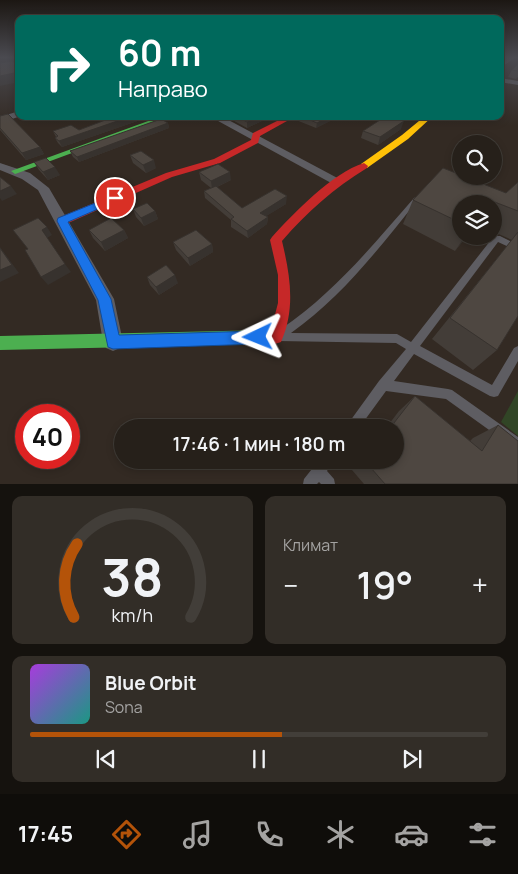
<!DOCTYPE html>
<html lang="ru">
<meta charset="utf-8">
<style>
body{margin:0;font-family:Manrope,sans-serif;background:#322d27;color:#f1f3f6;height:100vh;display:flex;flex-direction:column;font-size:19px;white-space:nowrap}
*{box-sizing:border-box;margin:0}
p{font-size:16px;color:#a4a3a2}
.icon{flex:none;width:28px;height:28px;fill:none;stroke:currentColor;stroke-width:2;stroke-linecap:round;stroke-linejoin:round}
.map{position:relative;height:484px;overflow:hidden}
.details{display:flex;flex-direction:column;gap:12px;padding:12px;background:#15120e;flex:1}
.details>*{flex:none}
.top-card{position:absolute;left:15px;top:15px;width:489px;height:105px;border-radius:10px;box-shadow:0 2px 8px #0003,0 0 0 1px #423e39;background:#00695c;color:#fff;overflow:hidden}
.controls{position:absolute;left:452px;top:135px;display:grid;gap:10px}
.controls a{display:grid;place-items:center;width:50px;height:50px;border-radius:50%;background:#26201a;box-shadow:0 2px 8px #0003,0 0 0 1px #423e39;font-size:25px}
.speed{position:absolute;left:15px;top:404px;display:flex;gap:10px;font-size:25px;font-weight:700;text-align:center}
.speed>*{display:grid;place-content:center;width:65px;height:65px;border-radius:50%;background:#26201a;box-shadow:0 2px 8px #0003,0 0 0 1px #423e39;line-height:1}
.speed .limit{border:8px solid #d22;background:#fff;color:#111}
.pin{position:absolute;display:grid;place-items:center;width:42px;height:42px;color:#fff;margin:-21px;border:2px solid #fff;border-radius:50%;box-shadow:0 1px 5px #0007}
.me{position:absolute;width:55px;margin:-28px;rotate:268deg;stroke-linejoin:round;filter:drop-shadow(0 0 4px #0008)}
.turn{display:flex;align-items:center;gap:18px;height:105px;padding:0 20px;font-size:22px}
.turn .icon{width:65px;height:65px;stroke-width:2.5}
.turn b{display:block;font-size:35px;line-height:42px}
.big{font-size:38px;font-weight:600;line-height:1.1}
.details .widget{flex:1;display:flex;flex-direction:column;justify-content:center;gap:8px;min-width:0;padding:0 18px;border-radius:10px;background:#322d27}
.details .dial{align-items:center;gap:0}
.dial svg{height:130px;overflow:visible;fill:none;stroke:#423e39;stroke-width:7;stroke-linecap:round;text-anchor:middle}
.dial text{fill:#f1f3f6;stroke:none}
.song{display:flex;align-items:center;gap:15px}
.cover{width:60px;height:60px;border-radius:8px;background:linear-gradient(135deg,hsl(280 70% 55%),hsl(170 70% 35%))}
.played{height:5px;border-radius:2px;background:linear-gradient(90deg,#b45309 55%,#423e39 55%)}
.keys{display:flex;justify-content:space-around;direction:ltr}
.heat{display:flex;justify-content:space-between;align-items:center;font-size:28px;direction:ltr}
.details .tiles{flex:1;display:grid;gap:12px;grid-template-columns:1fr 1fr}
.widget:last-child{grid-column:span 2}
.trip{position:absolute;left:114px;top:419px;width:290px;height:50px;border-radius:25px;background:#26201a;box-shadow:0 2px 8px #0003,0 0 0 1px #423e39;font-weight:600;line-height:50px;text-align:center}
.tab-bar{display:flex;height:80px;justify-content:space-around;align-items:center;background:#0f0d0a;color:#a4a3a2}
.tab-bar .icon{width:35px;height:35px}
.tab-bar .active{color:#b45309}
.tab-bar b{font-size:22px;color:#f1f3f6}
.map>svg:first-child{display:block}
</style>
<div class="map">
<svg width="518" height="484" viewBox="0 0 518 484">
<rect width="100%" height="100%" fill="#332a23"/>
<path fill="#314526" d="M518 391V436L501 422Z"/>
<g fill="none" stroke-linecap="round" stroke-linejoin="round">
<path fill="#5e5d62" fill-rule="evenodd" d="M416 197 419 199 418 200C379 248 342 297 291 333L397 334 411 342 494 236H500L518 245V251L498 242 420 346 492 385 514 348 518 346V361L498 396 494 397 490 396 414 354 394 381 448 389 452 390 518 437V450L514 448 446 399 386 391 359 428H345L379 381 406 349 396 343 278 341 275 340 273 337 275 334 279 333 281 329C335 292 371 247 414 198Z
M319 460H333L327 471 334 479 335 484H321L319 482 317 484H303L304 479Z"/>
<path fill="#5e5d62" fill-rule="evenodd" d="M508 57H516L500 68V63Z
M500 78 518 81V85L500 82Z
M19 111V116H21L0 123V117Z
M209 116H221L343 181 337 185 333 184Z
M0 163 30 173 49 188 114 299 123 342 120 348 113 351 106 348 103 342 96 300 38 190 22 179 0 170Z"/>
<path fill="#4caf50" fill-rule="evenodd" d="M162 116H172L18 173 15 174 11 171Z
M262 330 267 332 269 337 267 342 262 344 0 350V336Z"/>
<path fill="#ffc107" fill-rule="evenodd" d="M425 116H433L408 139 367 168H361V164L402 135Z"/>
<path fill="#c62828" fill-rule="evenodd" d="M287 116H296L260 136 258 143 220 163 172 177 66 224H58L57 221 58 218 166 173 214 159 251 140 253 133Z
M364 163 368 166 367 168C334 188 307 212 282 241 290 275 296 308 281 342 273 345 265 345 257 342L255 337 257 332 271 330 278 303V275L270 240 272 237C294 213 332 173 364 163Z"/>
</g>
<path fill="#433d38" d="M518 64V77L516 79 508 77 512 70Z
M0 116 40 147 44 154 26 160 0 130Z
M116 116 149 117 62 147 58 143 55 138 56 137 53 131 79 130Z
M225 116H264V120L247 128Z
M297 116H340L316 128 296 120Z
M168 123 169 128 79 162 73 157 70 151Z
M401 129 378 145 361 138 363 131Z
M130 155 156 168 146 173 133 163Z
M34 162 60 175 48 180 39 170Z
M199 172 231 180 217 187 242 208 286 204 266 216 268 217 267 224 248 238 231 227V220L205 198 204 191 211 188 201 180Z
M518 182V316L497 350 473 370 432 339 512 240 494 232V204H461V236H467L455 251 403 224 413 200 506 193Z
M133 209 155 211 158 219 144 226 136 217Z
M89 230H124L128 238 105 251 93 238Z
M173 242 212 244 213 252 190 266 176 250Z
M147 277 178 283 159 295 150 285Z
M415 396 470 441 473 438 498 425 518 484H364L352 470 360 460H395V428H386L399 411Z"/>
<path fill="#37322e" d="M19 72V82L0 86V76Z
M132 116 149 117 62 147 59 141Z
M260 116H264V120L247 128V122Z
M330 116H340L316 128 317 123Z
M404 121 401 129 378 145 380 137Z
M168 123 169 128 79 162 77 157Z
M40 147 44 154 26 160 22 153Z
M154 160 156 168 146 173 143 165Z
M55 167 60 175 48 180 43 172Z
M230 172 231 180 212 189 211 181Z
M11 186 17 194 2 201 0 198V191Z
M287 196 286 204 260 220V213Z
M155 211 158 219 144 226 141 218Z
M268 217 267 224 248 238 247 231Z
M47 227 52 235 47 238 42 230Z
M124 230 128 238 105 251 101 242Z
M465 236H467L455 251Z
M212 244 213 252 190 266 188 258Z
M0 247 19 273 0 282Z
M65 264 71 272 48 285 41 277Z
M175 275 178 283 159 295 156 287Z"/>
<path fill="#4e4741" stroke="#37322e" d="M12 61 19 66V72L0 76V63Z
M518 64V71L512 70Z
M8 114 40 147 22 153 0 128V116Z
M116 116H132L59 141 55 138 58 136 53 131 71 125 79 130Z
M235 116H260L247 122Z
M301 116H330L317 123Z
M386 116H389L404 121 380 137 363 131Z
M161 119 168 123 77 157 70 151Z
M141 151 154 160 143 165 130 155Z
M46 158 55 167 43 172 34 162Z
M218 164 230 172 211 181 199 172Z
M443 168 461 175V176H463L506 193 518 182V211L492 201 490 204H461V223L413 200Z
M0 177 11 186 0 191Z
M216 186 242 208 275 189 287 196 260 213 268 217 247 231 231 219 234 217 204 191Z
M147 203 155 211 141 218 133 209Z
M38 218 47 227 42 230 65 264 41 277 25 250 28 249 13 230Z
M111 218 124 230 101 242 89 230Z
M196 230 212 244 188 258 173 242Z
M518 232V316L497 350 450 318Z
M0 248 12 265 0 270Z
M166 265 175 275 156 287 147 277Z
M415 396 482 451 498 425 518 441V484H385L364 460H395V428H390Z"/>
<linearGradient id="sky" x2="0" y2="1"><stop stop-color="#1c1713"/><stop offset="0.46" stop-color="#4a4a50"/><stop offset="1" stop-color="#4a4a50" stop-opacity="0"/></linearGradient>
<rect width="518" height="125" fill="url(#sky)"/>
<path fill="#1a73e8" stroke="#114b97" d="M115 195 119 196V200L68 222 111 299 119 335 258 331 263 333 265 337 263 342 258 344 113 349 108 347 98 300 57 221 58 218Z"/>
</svg>
<div class="controls">
<a><svg class="icon" aria-label="search" viewBox="0 0 24 24"><circle cx="10" cy="10" r="6"/><path d="M15 15l6 6"/></svg></a>
<a><svg class="icon" aria-label="layers" viewBox="0 0 24 24"><path d="M12 4l9 5-9 5-9-5zM3 14l9 5 9-5"/></svg></a>
</div>
<div class="speed"><div class="limit">40</div></div>
<div class="pin" style="left:115px;top:198px;background:#d93025"><svg class="icon" aria-label="arrive" viewBox="0 0 24 24"><path d="M6 21V4h12l-3 4 3 4H6"/></svg></div>
<svg class="me" style="left:258px;top:337px" viewBox="-20 -20 40 40"><path d="M0-17L14 15 0 8-14 15z" fill="#1a73e8" stroke="#fff" stroke-width="4"/></svg>
<div class="trip">17:46 · 1 мин · 180 m</div>
<div class="top-card">
<div class="turn"><svg class="icon" aria-label="right" viewBox="0 0 24 24"><path d="M7 20v-9h11M14 6l5 5-5 5"/></svg><div><b>60 m</b>Направо</div></div>
</div>
</div>
<section class="details">
<div class="tiles">
<div class="widget dial"><svg viewBox="0 0 100 80">
<path d="M14 69A42 42 0 1 1 86 69"/>
<path d="M14 69A42 42 0 0 1 16 24" stroke="#b45309"/>
<text x="50" y="56" font-size="32" font-weight="700">38</text>
<text x="50" y="72" font-size="11">km/h</text>
</svg></div>
<div class="widget"><p>Климат</p>
<div class="heat"><a>−</a><b class="big">19°</b><a>+</a></div>
</div>
<div class="widget">
<div class="song"><i class="cover"></i><div><b>Blue Orbit</b><p>Sona</p></div></div>
<div class="played"></div>
<div class="keys"><svg class="icon" aria-label="previous" viewBox="0 0 24 24"><path d="M18 5L8 12l10 7zM5 5v14"/></svg><svg class="icon" aria-label="pause" viewBox="0 0 24 24"><path d="M8 5v14M16 5v14"/></svg><svg class="icon" aria-label="next" viewBox="0 0 24 24"><path d="M6 5l10 7-10 7zM19 5v14"/></svg></div>
</div>
</div>
</section>
<nav class="tab-bar">
<b>17:45</b>
<svg class="icon active" aria-label="directions" viewBox="0 0 24 24"><path d="M12 3l9 9-9 9-9-9zM9 14v-3h6M13 9l2 2-2 2"/></svg>
<svg class="icon" aria-label="music" viewBox="0 0 24 24"><path d="M9 18V5l10-2v13"/><circle cx="6" cy="18" r="3"/><circle cx="16" cy="16" r="3"/></svg>
<svg class="icon" aria-label="phone" viewBox="0 0 24 24"><path d="M5 4h4l2 5-3 2q2 4 5 5l2-3 5 2v4C11 20 4 13 5 4z"/></svg>
<svg class="icon" aria-label="climate" viewBox="0 0 24 24"><path d="M12 3v18M4 7l16 10M4 17L20 7"/></svg>
<svg class="icon" aria-label="car" viewBox="0 0 24 24"><path d="M5 17H2v-5l4-1 3-4h7l3 4 3 1v5h-3M9 17h6M6 11h13"/><circle cx="7" cy="17" r="2"/><circle cx="17" cy="17" r="2"/></svg>
<svg class="icon" aria-label="filters" viewBox="0 0 24 24"><path d="M4 7h16M4 17h16"/><circle cx="9" cy="7" r="2"/><circle cx="15" cy="17" r="2"/></svg>
</nav>
